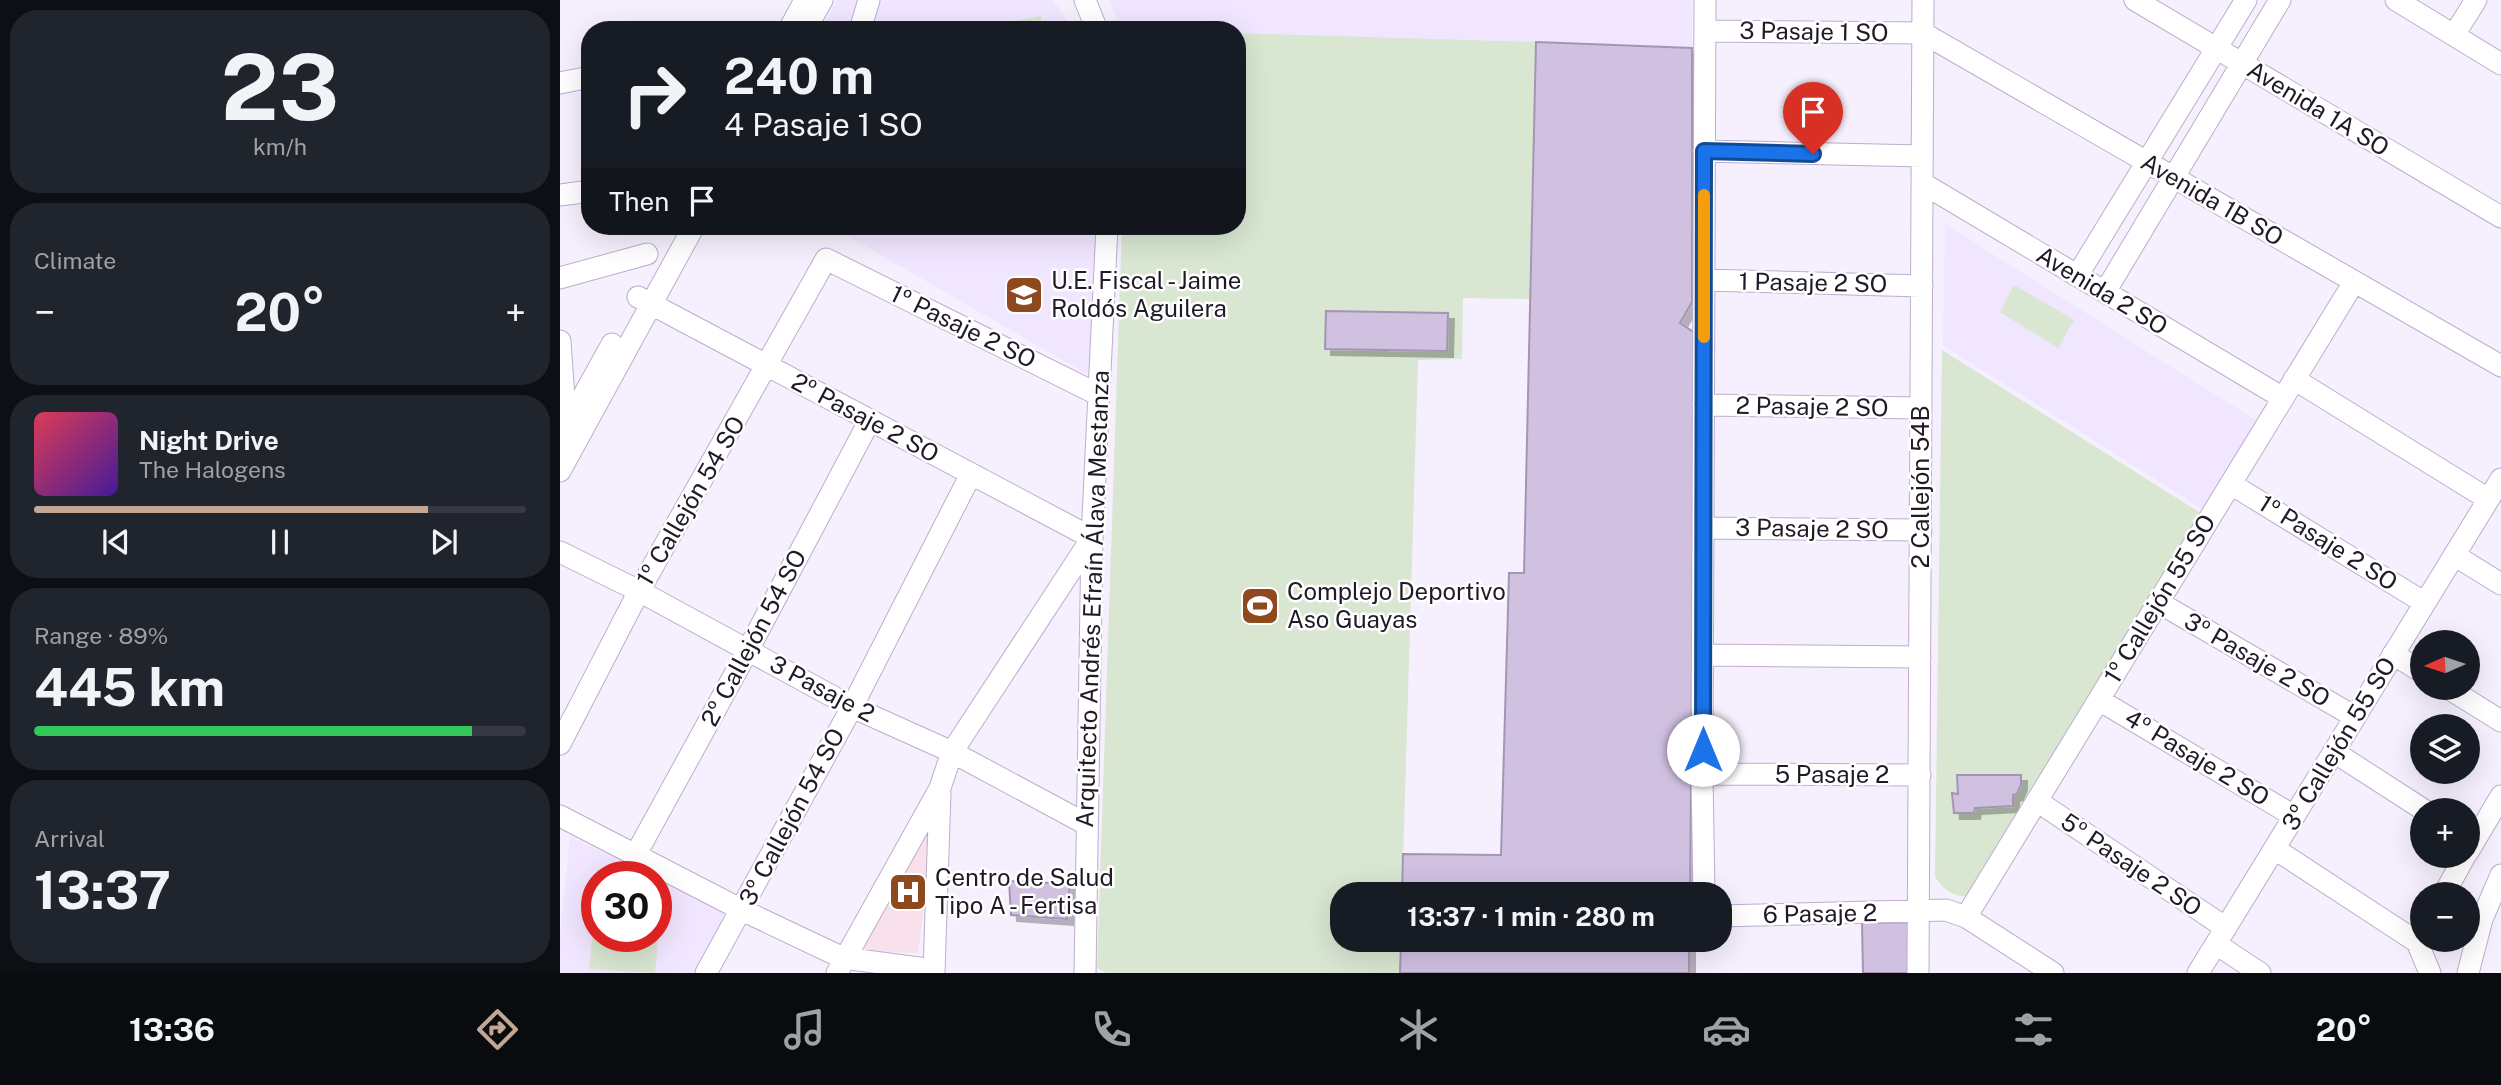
<!DOCTYPE html>
<meta charset="utf-8">
<style>
body{margin:0;font-family:"Public Sans",sans-serif;background:#20242c;color:#f1f3f6;height:100vh;display:flex;flex-direction:column;font-size:26px;white-space:nowrap}
*{box-sizing:border-box;margin:0}
p{font-size:23px;color:#9ea1a6}
.icon{flex:none;width:38px;height:38px;fill:none;stroke:currentColor;stroke-width:2;stroke-linecap:round;stroke-linejoin:round}
.map{position:relative;flex:1;overflow:hidden}
.side{display:flex;flex-direction:column;gap:10px;padding:10px;background:#0d0f14;width:560px}
.side>*{flex:none}
.guide{position:absolute;left:21px;top:21px;width:665px;height:214px;border-radius:28px;box-shadow:0 7px 28px #0002;background:#171b24;color:#f1f3f6;overflow:hidden}
.needle{width:46px;rotate:267deg}
.controls{position:absolute;left:1850px;top:630px;display:grid;gap:14px}
.controls a{display:grid;place-items:center;width:70px;height:70px;border-radius:50%;background:#171b24;box-shadow:0 7px 28px #0002;font-size:35px}
.speed{position:absolute;left:21px;top:861px;display:flex;gap:14px;font-size:35px;font-weight:700;text-align:center}
.speed>*{display:grid;place-content:center;width:91px;height:91px;border-radius:50%;background:#171b24;box-shadow:0 7px 28px #0002;line-height:1}
.speed .limit{border:10px solid #d22;background:#fff;color:#111}
.pin{position:absolute;display:grid;place-items:center;width:60px;height:60px;color:#fff;margin:-72px -30px;border-radius:50% 50% 50% 0;rotate:-45deg;box-shadow:0 0 7px #0007}
.pin .icon{rotate:45deg}
.me{position:absolute;width:77px;margin:-38px;rotate:0deg;stroke-linejoin:round;filter:drop-shadow(0 0 5px #0008)}
.turn{display:flex;align-items:center;gap:24px;height:147px;padding:0 28px;font-size:32px}
.turn .icon{width:91px;height:91px;stroke-width:2.5}
.turn b{display:block;font-size:49px;line-height:60px}
.then{display:flex;align-items:center;height:66px;padding:0 28px;background:#0003;gap:14px;font-size:26px}
.big{font-size:52px;font-weight:700;line-height:1.1}
.side .tile{flex:1;display:flex;flex-direction:column;justify-content:center;gap:10px;min-width:0;padding:0 24px;border-radius:28px;background:#20242c}
.side .dial{align-items:center;gap:0}
.dial b{font-size:91px;line-height:1}
.song{display:flex;align-items:center;gap:21px}
.cover{width:84px;height:84px;border-radius:10px;background:linear-gradient(135deg,hsl(350 70% 55%),hsl(260 70% 35%))}
.played{height:7px;border-radius:4px;background:linear-gradient(90deg,#c4a695 80%,#363941 80%)}
.keys{display:flex;justify-content:space-around;direction:ltr}
.heat{display:flex;justify-content:space-between;align-items:center;font-size:38px;direction:ltr}
.charge{height:10px;border-radius:5px;background:linear-gradient(90deg,#34c759 89%,#363941 0)}
.trip{position:absolute;left:770px;top:882px;width:402px;height:70px;border-radius:28px;background:#171b24;box-shadow:0 7px 28px #0002;font-weight:700;line-height:70px;text-align:center}
.tab-bar{display:flex;height:112px;justify-content:space-around;align-items:center;background:#090b0e;color:#9ea1a6}
.tab-bar .icon{width:49px;height:49px}
.tab-bar .active{color:#c4a695}
.tab-bar b{font-size:32px;color:#f1f3f6}
main{display:flex;flex:1;min-height:0}
.map>svg:first-child{display:block}
</style>
<main>
<section class="side">
<div class="tile dial"><b>23</b><p>km/h</p></div>
<div class="tile"><p>Climate</p>
<div class="heat"><a>−</a><b class="big">20°</b><a>+</a></div>
</div>
<div class="tile">
<div class="song"><i class="cover"></i><div><b>Night Drive</b><p>The Halogens</p></div></div>
<div class="played"></div>
<div class="keys"><svg class="icon" aria-label="previous" viewBox="0 0 24 24"><path d="M18 5L8 12l10 7zM5 5v14"/></svg><svg class="icon" aria-label="pause" viewBox="0 0 24 24"><path d="M8 5v14M16 5v14"/></svg><svg class="icon" aria-label="next" viewBox="0 0 24 24"><path d="M6 5l10 7-10 7zM19 5v14"/></svg></div>
</div>
<div class="tile"><p>Range · 89%</p><b class="big">445 km</b><div class="charge"></div></div>
<div class="tile"><p>Arrival</p><b class="big">13:37</b></div>
</section>
<div class="map">
<svg width="1941" height="973" viewBox="0 0 1941 973">
<defs>
<filter id="shadow"><feDropShadow dx="6" dy="6" stdDeviation="0" flood-color="#0004"/></filter>
</defs>
<rect width="100%" height="100%" fill="#f6effd"/>
<path fill="#f1e6ff" fill-rule="evenodd" d="M277 0H493L514 30H261Z
M549 0H1132V48L677 33V30H561Z
M1385 224 1697 421 1644 510 1383 345Z
M271 226H540L534 365 525 373Z
M10 837 171 910 137 973H0V933ZM37 877H96V936H37Z"/>
<path fill="#f9e1eb" d="M362 828 374 833 358 953 302 951Z"/>
<path fill="#d8e6d2" d="M481 16 483 30H445L444 23Z
M677 33 976 42 969 299 903 298 902 359 858 360 842 894H782V940H841L840 973H546L537 968 562 226H677Z
M1454 285 1514 320 1498 348 1440 312Z
M1382 350 1642 514 1412 888 1406 896C1391 897 1383 888 1375 877Z
M35 910 37 911V936H96V915H100L95 973 29 969Z"/>
<path fill="#d0c1e1" stroke="#a495b5" stroke-width="2" filter="url(#shadow)" d="M976 42 1132 48V302L1120 323 1135 333 1130 894H842L843 854 941 855 949 573H964Z
M766 311 888 313 887 351 765 349Z
M1397 775H1461V784L1457 794 1453 795V806L1415 808 1414 813H1394L1392 793 1398 794Z
M449 881 510 884 507 919 451 915Z
M1351 922V973H1303L1302 923Z
M841 940H1129V973H840Z"/>
<g fill="none" stroke-linecap="round" stroke-linejoin="round">
<defs>
<path id="minor" d="M525 0 537 30
M1575 0 1941 217
M1836 0 1941 64
M229 30 245 0
M245 30 262 0
M300 30 309 0
M1145 31 1363 33 1941 366
M1894 35 1916 0
M0 83 30 77
M1144 151 1362 156
M1362 183 1723 398
M0 195 30 191
M1517 276 1686 0
M0 278 87 254
M1144 280 1362 286
M1545 292 1720 0
M78 297 532 538 392 752 380 788 277 973
M0 341 6 427
M1734 379 1928 499
M1143 405 1361 408
M0 438 52 344
M0 471 134 226
M1671 484 1865 603
M1143 528 1361 530
M0 552 79 591 292 707 392 752 526 824
M1894 555 1941 584
M1598 602 1795 717
M1833 654 1862 672
M1143 655 1360 657
M1888 688 1941 721
M1539 700 1734 816
M0 744 79 591 266 259 539 395
M1774 752 1864 810
M1142 774 1360 775
M1477 801 1666 928
M0 816 182 910 283 958 374 970
M1715 849 1857 942
M1908 852 1941 796
M76 854 188 650 310 420
M1144 894 1142 774 1145 0
M1884 894 1905 856
M1160 916 1386 910 1406 917 1493 973
M1406 917 1794 282
M1862 933 1857 942 1870 973
M1656 944 1700 973
M146 973 292 707 411 474
M374 973 380 793
M525 973 532 538 547 226
M1358 973 1363 0
M1638 973 1941 479
M1908 973 1922 919 1941 875"/>
</defs>
<use href="#minor" stroke="#bdadce" stroke-width="23"/>
<use href="#minor" stroke="#fff" stroke-width="21"/>
</g>
<g fill="none" stroke-linecap="round" stroke-linejoin="round">
<defs>
<path id="route" d="M1143 750 1144 151 1253 154"/>
</defs>
<use href="#route" stroke="#114b97" stroke-width="18"/>
<use href="#route" stroke="#1a73e8" stroke-width="12"/>
<path stroke="#f59e0b" stroke-width="12" d="M1144 337V195"/>
</g>
<defs>
<symbol id="school-square" viewBox="-11 -11 22 22"><rect x="-9" y="-9" width="18" height="18" rx="4" fill="#8e491f" stroke="#fff"/><path d="M0-5L7-2L0 1L-7-2ZM-4 1L0 2.5L4 1V4Q0 6-4 4Z" fill="#fff"/></symbol>
<symbol id="stadium-square" viewBox="-11 -11 22 22"><rect x="-9" y="-9" width="18" height="18" rx="4" fill="#8e491f" stroke="#fff"/><path d="M0-5a6.5 5 0 1 0 0 10a6.5 5 0 1 0 0-10ZM-3.5-1.8h7v3.6h-7Z" fill="#fff"/></symbol>
<symbol id="hospital-square" viewBox="-11 -11 22 22"><rect x="-9" y="-9" width="18" height="18" rx="4" fill="#8e491f" stroke="#fff"/><path d="M-5-5h3v3.5h4V-5h3V5h-3V1.5h-4V5h-3Z" fill="#fff"/></symbol>
</defs>
<g fill-rule="evenodd">
<use href="#school-square" x="442" y="273" width="44" height="44"/>
<use href="#stadium-square" x="678" y="584" width="44" height="44"/>
<use href="#hospital-square" x="326" y="870" width="44" height="44"/>
</g>
<g text-anchor="middle" stroke-width="5" stroke-linejoin="round" paint-order="stroke">
<g font-size="24" fill="#201a26" stroke="#fff">
<text transform="translate(1254 32) rotate(1)" y="8">3 Pasaje 1 SO</text>
<text transform="translate(1758 109) rotate(31)" y="8">Avenida 1A SO</text>
<text transform="translate(1652 200) rotate(30)" y="8">Avenida 1B SO</text>
<text transform="translate(1253 283) rotate(1)" y="8">1 Pasaje 2 SO</text>
<text transform="translate(1542 291) rotate(31)" y="8">Avenida 2 SO</text>
<text transform="translate(403 327) rotate(26)" y="8">1º Pasaje 2 SO</text>
<text transform="translate(1252 407) rotate(1)" y="8">2 Pasaje 2 SO</text>
<text transform="translate(305 418) rotate(28)" y="8">2º Pasaje 2 SO</text>
<text transform="translate(1361 487) rotate(-90)" y="8">2 Callejón 54B</text>
<text transform="translate(131 501) rotate(-60)" y="8">1º Callejón 54 SO</text>
<text transform="translate(1252 529) rotate(1)" y="8">3 Pasaje 2 SO</text>
<text transform="translate(1768 543) rotate(32)" y="8">1º Pasaje 2 SO</text>
<text transform="translate(533 599) rotate(-88)" y="8">Arquitecto Andrés Efraín Álava Mestanza</text>
<text transform="translate(1600 599) rotate(-59)" y="8">1º Callejón 55 SO</text>
<text transform="translate(194 638) rotate(-62)" y="8">2º Callejón 54 SO</text>
<text transform="translate(1697 660) rotate(30)" y="8">3º Pasaje 2 SO</text>
<text transform="translate(262 689) rotate(28)" y="8">3 Pasaje 2</text>
<text transform="translate(1779 744) rotate(-59)" y="8">3º Callejón 55 SO</text>
<text transform="translate(1637 758) rotate(31)" y="8">4º Pasaje 2 SO</text>
<text x="1272" y="783">5 Pasaje 2</text>
<text transform="translate(232 817) rotate(-62)" y="8">3º Callejón 54 SO</text>
<text transform="translate(1571 865) rotate(34)" y="8">5º Pasaje 2 SO</text>
<text transform="translate(1260 914) rotate(-1)" y="8">6 Pasaje 2</text>
</g>
<g font-size="24" fill="#201a26" stroke="#fff" text-anchor="start">
<text x="491" y="289">U.E. Fiscal - Jaime<tspan x="491" dy="28">Roldós Aguilera</tspan></text>
<text x="727" y="600">Complejo Deportivo<tspan x="727" dy="28">Aso Guayas</tspan></text>
<text x="375" y="886">Centro de Salud<tspan x="375" dy="28">Tipo A - Fertisa</tspan></text>
</g>
</g>
</svg>
<div class="controls">
<a><svg class="needle" viewBox="-14 -14 28 28"><path d="M0-13l5 13h-10z" fill="#e53935"/><path d="M0 13l5-13h-10z" fill="#9ea1a6"/></svg></a>
<a><svg class="icon" aria-label="layers" viewBox="0 0 24 24"><path d="M12 4l9 5-9 5-9-5zM3 14l9 5 9-5"/></svg></a>
<a>+</a>
<a>−</a>
</div>
<div class="speed"><div class="limit">30</div></div>
<div class="pin" style="left:1253px;top:154px;background:#d93025"><svg class="icon" aria-label="arrive" viewBox="0 0 24 24"><path d="M6 21V4h12l-3 4 3 4H6"/></svg></div>
<svg class="me" style="left:1143px;top:750px" viewBox="-20 -20 40 40"><circle r="19" fill="#fff"/><path d="M0-13L10 11 0 6-10 11z" fill="#1a73e8"/></svg>
<div class="trip">13:37 · 1 min · 280 m</div>
<div class="guide">
<div class="turn"><svg class="icon" aria-label="right" viewBox="0 0 24 24"><path d="M7 20v-9h11M14 6l5 5-5 5"/></svg><div><b>240 m</b>4 Pasaje 1 SO</div></div>
<div class="then">Then<svg class="icon" aria-label="arrive" viewBox="0 0 24 24"><path d="M6 21V4h12l-3 4 3 4H6"/></svg></div>
</div>
</div>
</main>
<nav class="tab-bar">
<b>13:36</b>
<svg class="icon active" aria-label="directions" viewBox="0 0 24 24"><path d="M12 3l9 9-9 9-9-9zM9 14v-3h6M13 9l2 2-2 2"/></svg>
<svg class="icon" aria-label="music" viewBox="0 0 24 24"><path d="M9 18V5l10-2v13"/><circle cx="6" cy="18" r="3"/><circle cx="16" cy="16" r="3"/></svg>
<svg class="icon" aria-label="phone" viewBox="0 0 24 24"><path d="M5 4h4l2 5-3 2q2 4 5 5l2-3 5 2v4C11 20 4 13 5 4z"/></svg>
<svg class="icon" aria-label="climate" viewBox="0 0 24 24"><path d="M12 3v18M4 7l16 10M4 17L20 7"/></svg>
<svg class="icon" aria-label="car" viewBox="0 0 24 24"><path d="M5 17H2v-5l4-1 3-4h7l3 4 3 1v5h-3M9 17h6M6 11h13"/><circle cx="7" cy="17" r="2"/><circle cx="17" cy="17" r="2"/></svg>
<svg class="icon" aria-label="filters" viewBox="0 0 24 24"><path d="M4 7h16M4 17h16"/><circle cx="9" cy="7" r="2"/><circle cx="15" cy="17" r="2"/></svg>
<b>20°</b>
</nav>
